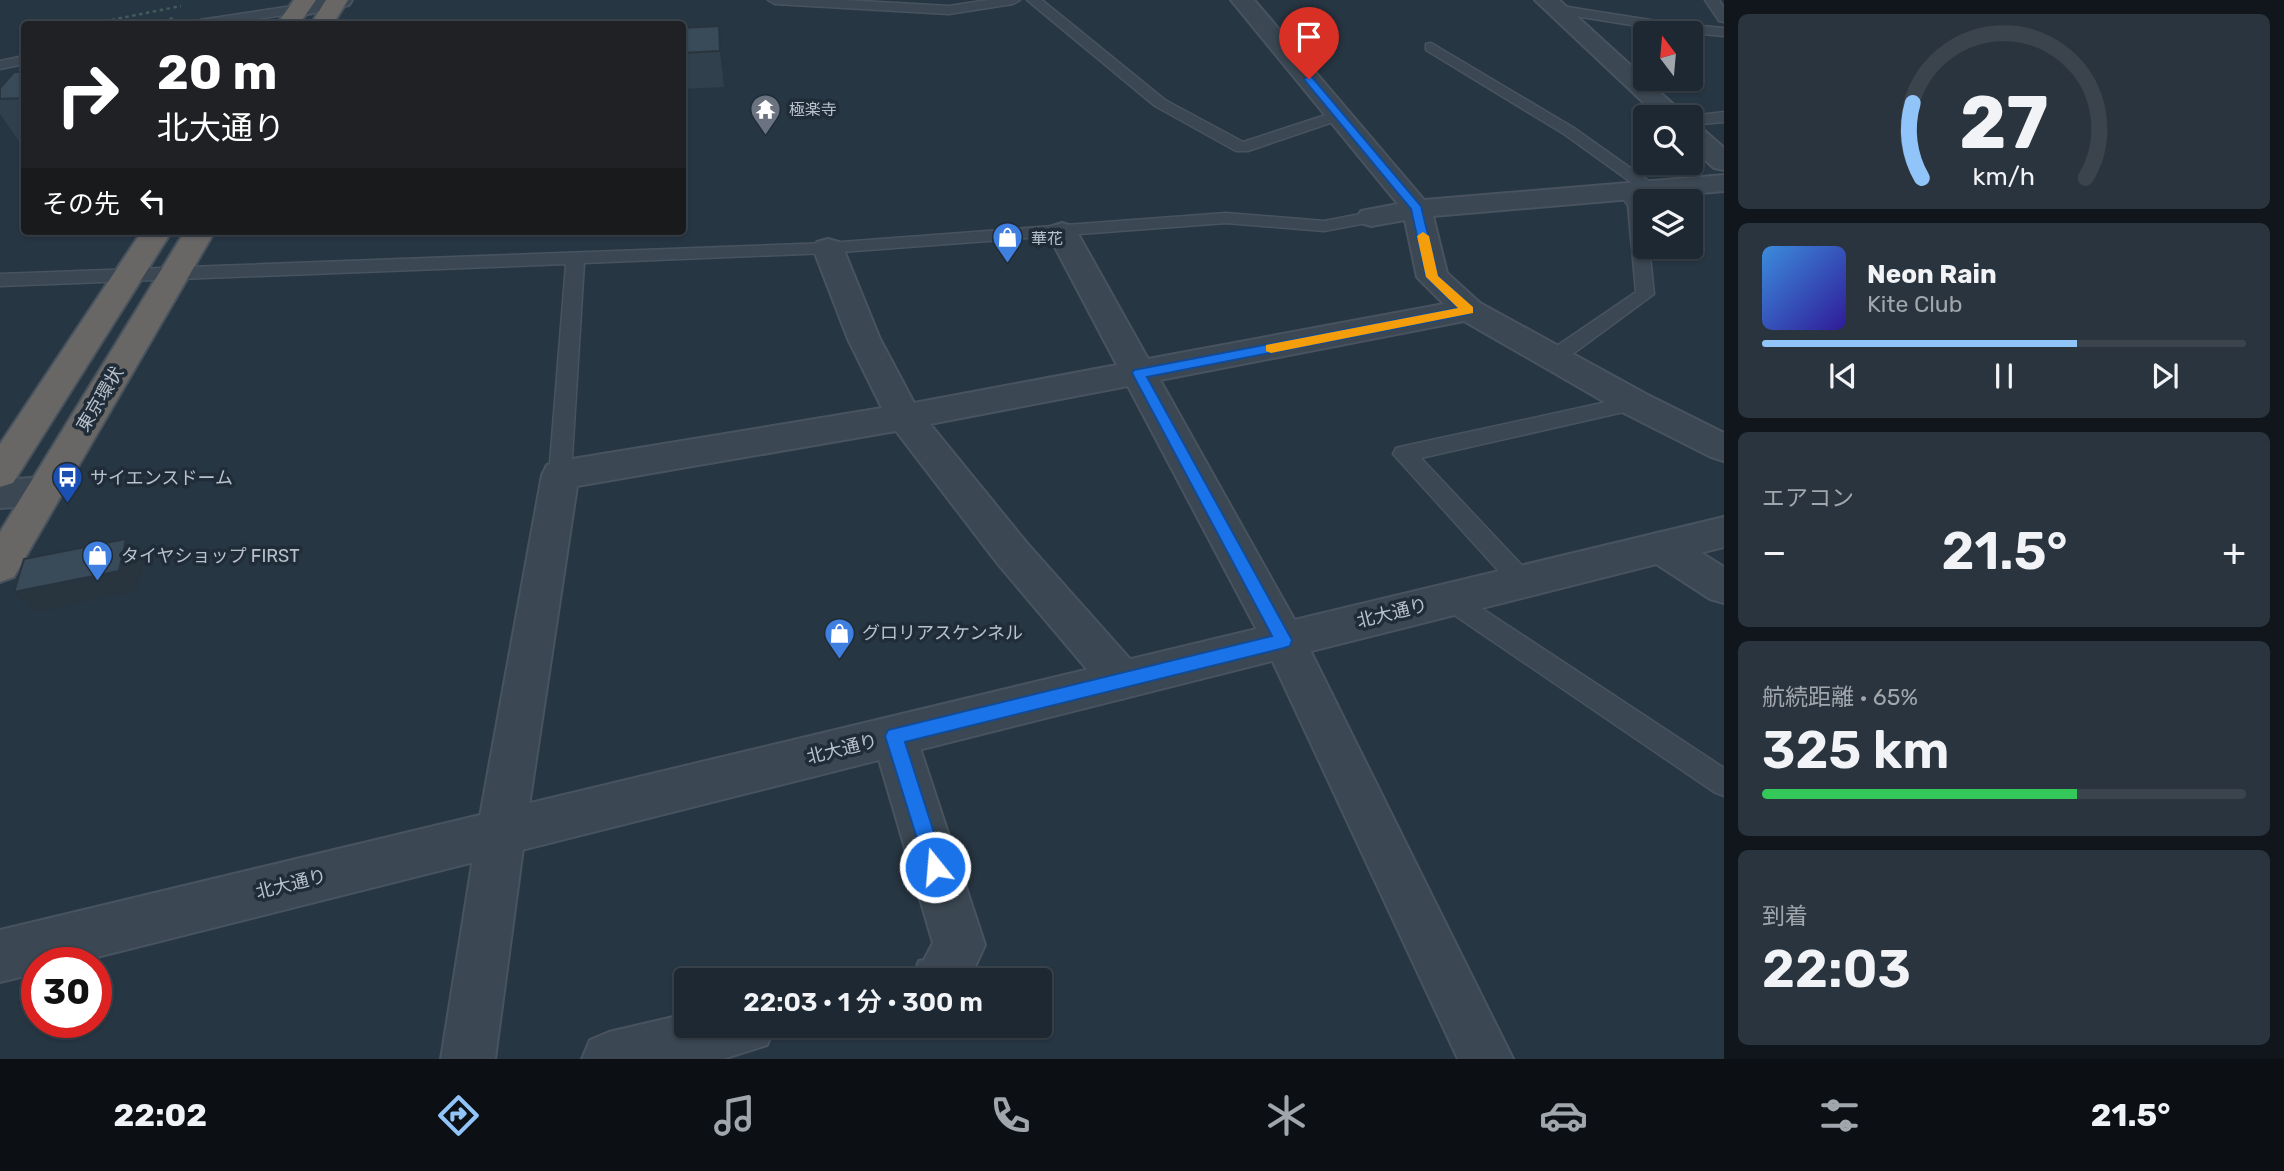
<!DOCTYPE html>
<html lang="ja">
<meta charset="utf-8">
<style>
body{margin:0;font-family:Rubik,"Noto Sans JP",sans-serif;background:#2a343e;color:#f1f3f6;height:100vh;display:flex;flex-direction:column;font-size:26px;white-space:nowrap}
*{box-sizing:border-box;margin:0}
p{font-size:23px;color:#a0a6ac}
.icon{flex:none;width:38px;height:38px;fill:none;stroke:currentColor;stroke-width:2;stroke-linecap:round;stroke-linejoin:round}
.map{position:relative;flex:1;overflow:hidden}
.panel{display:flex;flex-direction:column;gap:14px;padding:14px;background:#10161c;width:560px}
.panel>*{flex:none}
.top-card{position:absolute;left:21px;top:21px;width:665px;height:214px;border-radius:7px;box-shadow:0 2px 5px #0004,0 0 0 2px #3b444d;background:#202124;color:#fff;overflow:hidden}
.needle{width:46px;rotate:344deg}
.tools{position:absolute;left:1633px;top:21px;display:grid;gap:14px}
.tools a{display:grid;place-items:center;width:70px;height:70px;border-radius:7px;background:#1d2832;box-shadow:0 2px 5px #0004,0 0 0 2px #3b444d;font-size:35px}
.speed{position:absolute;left:21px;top:947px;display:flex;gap:14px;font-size:35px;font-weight:700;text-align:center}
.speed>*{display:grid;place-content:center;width:91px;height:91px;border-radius:50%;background:#1d2832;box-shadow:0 2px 5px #0004,0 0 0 2px #3b444d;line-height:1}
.speed .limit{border:10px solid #d22;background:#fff;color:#111}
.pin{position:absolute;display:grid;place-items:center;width:60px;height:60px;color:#fff;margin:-72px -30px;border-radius:50% 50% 50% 0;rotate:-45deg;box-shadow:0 0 7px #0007}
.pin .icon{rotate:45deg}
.me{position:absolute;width:77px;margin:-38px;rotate:343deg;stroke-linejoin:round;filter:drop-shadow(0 0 5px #0008)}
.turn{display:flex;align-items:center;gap:24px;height:147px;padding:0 21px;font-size:32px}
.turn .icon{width:91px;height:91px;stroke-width:2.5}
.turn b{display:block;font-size:49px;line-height:60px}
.then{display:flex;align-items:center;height:66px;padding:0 21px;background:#0003;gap:14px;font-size:26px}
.big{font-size:52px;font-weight:600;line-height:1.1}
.panel .tile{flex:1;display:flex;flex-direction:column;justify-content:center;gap:10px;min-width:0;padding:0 24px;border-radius:10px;background:#2a343e}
.panel .dial{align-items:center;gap:0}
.dial svg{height:182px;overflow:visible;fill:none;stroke:#3b444d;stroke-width:7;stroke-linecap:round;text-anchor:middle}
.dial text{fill:#f1f3f6;stroke:none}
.song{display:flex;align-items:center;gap:21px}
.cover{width:84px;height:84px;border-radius:10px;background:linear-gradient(135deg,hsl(210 70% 55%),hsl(250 70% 35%))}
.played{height:7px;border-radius:4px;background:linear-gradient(90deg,#91c4f8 65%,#3b444d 65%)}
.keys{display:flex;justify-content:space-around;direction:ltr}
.heat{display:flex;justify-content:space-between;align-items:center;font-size:38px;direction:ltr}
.charge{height:10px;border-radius:5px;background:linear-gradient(90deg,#34c759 65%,#3b444d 0)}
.trip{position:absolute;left:674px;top:968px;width:378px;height:70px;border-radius:7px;background:#1d2832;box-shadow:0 2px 5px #0004,0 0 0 2px #3b444d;font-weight:600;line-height:70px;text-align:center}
.menu{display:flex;height:112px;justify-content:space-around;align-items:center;background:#0c1014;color:#a0a6ac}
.menu .icon{width:49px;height:49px}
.menu .on{color:#91c4f8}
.menu b{font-size:32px;color:#f1f3f6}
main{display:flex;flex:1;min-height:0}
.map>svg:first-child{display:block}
</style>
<main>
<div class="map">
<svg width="1724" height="1059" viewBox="0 0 1724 1059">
<rect width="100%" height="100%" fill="#273643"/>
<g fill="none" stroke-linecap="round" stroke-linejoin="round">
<defs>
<path id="service" d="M768 0H844L949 6 988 0H1020L1013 4 949 14 775 4Z
M1027 0H1042L1165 100 1243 142 1335 112H1345L1348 115 1345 118 1248 151H1236L1155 106Z
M1705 0H1719L1724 8V22L1719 21Z
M299 5 306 9 304 12 223 24H193L200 20Z
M1555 5 1669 23 1724 28V36L1669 31 1550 12V6Z
M1431 43 1574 128 1660 189 1658 193H1646L1564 134 1426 50V44Z
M24 56V64L0 69V61Z
M1724 112V122L1690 125V117H1684Z
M1624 186 1630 187 1644 204 1645 247H1649L1654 294 1559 364H1545L1542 359 1545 354 1636 292 1628 205 1616 191Z
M1371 212 1377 213 1380 217 1377 221 1324 231 1226 223 828 253 584 263 571 475 568 481 560 483 552 481 549 475 566 264 0 286V274L828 243 1226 213 1324 221Z
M1634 396 1641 398 1644 403 1641 408 1421 458 1530 574 1534 581 1530 588 1522 591 1514 588 1393 454 1396 448 1404 446Z
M1449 589 1457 592 1724 768V796L1714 792 1441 606 1437 599 1441 592Z"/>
<path id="minor" d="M310 0H352L349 5 299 16 291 14 288 9 291 4Z
M1231 0H1254L1424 200 1724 175V191L1433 216 1447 273 1480 303 1646 394 1724 433V461L1711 457 1622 412 1464 321 1160 380 1299 628 1513 1059H1458L1267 649 1128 386 930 424 1026 542 1137 667 1144 680 1137 693 1122 699 1107 693 998 564 896 431 577 486 525 833 495 1059H441L477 833 542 475 547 465 560 461 882 408 848 339 813 248 817 242 828 239 839 242 843 248 880 339 914 403 1117 365 1047 232 1052 226 1062 223 1072 226 1077 232 1148 359 1444 304 1417 277 1405 220 1371 226 1361 223 1357 217 1361 211 1398 204Z
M1535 0H1559L1687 117H1659Z
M1690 124 1699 126 1724 148V170L1714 168 1690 146Z
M1661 532 1675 536 1724 567V603L1710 599 1647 558 1641 547 1647 536Z
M894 716 910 722 916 736 985 945 969 980H912L919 961 924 960 933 943 872 736 878 722Z
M686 1014V1026H775L767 1045 723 1059H582L590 1040 609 1032Z"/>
<path id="tertiary" d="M45 477 58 481 64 491 58 501 45 505 0 508V480Z
M1724 517V547L77 962H37V973L0 982V930Z"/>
<path id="trunk" d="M294 0H316L299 24H277Z
M326 0H348L333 24H311Z
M142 231H172L13 483 0 487V444Z
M185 231H215L14 577 0 582V532Z"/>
</defs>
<use href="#service" stroke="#48535f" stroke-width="3"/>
<use href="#minor" stroke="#48535f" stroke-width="4"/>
<use href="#tertiary" stroke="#48535f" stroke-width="4"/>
<use href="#trunk" stroke="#46525d" stroke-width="4"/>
<path stroke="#425b5b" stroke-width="2.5" stroke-dasharray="3.5 3.5" stroke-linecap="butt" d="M91 24 181 6
M149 24 174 18"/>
<use href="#service" fill="#3b4752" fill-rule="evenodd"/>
<use href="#minor" fill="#3b4752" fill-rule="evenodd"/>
<use href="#tertiary" fill="#3b4752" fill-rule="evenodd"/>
<use href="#trunk" fill="#686765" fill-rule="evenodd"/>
</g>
<path fill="#31404d" d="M719 26 723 61 724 87 682 89V28Z
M24 72V147H23L0 114V88Z"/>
<path fill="#28343e" d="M719 26 723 61 724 87 720 51Z
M126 539 144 559 138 591 36 612 14 592Z"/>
<path fill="#394a59" stroke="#28343e" stroke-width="2" d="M719 26 720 51 682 53V28Z
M14 72H24V98L0 99V88Z
M126 539 119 571 14 592 24 559Z"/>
<path fill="#1a73e8" stroke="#114b97" stroke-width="2" d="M1309 76 1312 77 1421 206 1438 276 1475 310 1469 314 1147 377 1292 640 1290 646 1284 648 905 742 945 867 942 874 935 877 928 874 885 736 888 730 1272 636 1132 373 1134 370 1458 308 1426 277 1411 209 1305 81 1304 79Z"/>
<path fill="#f59e0b" d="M1423 232 1429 236 1438 276 1473 307V313L1271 353 1266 351V345L1271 344 1458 308 1426 277 1417 236Z"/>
<defs>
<symbol id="temple-pin" viewBox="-11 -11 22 30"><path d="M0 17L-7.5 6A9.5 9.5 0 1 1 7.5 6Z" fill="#6b7280" stroke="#202c38"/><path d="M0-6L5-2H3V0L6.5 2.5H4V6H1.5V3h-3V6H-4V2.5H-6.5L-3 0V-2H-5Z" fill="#fff"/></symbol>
<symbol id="shop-pin" viewBox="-11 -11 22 30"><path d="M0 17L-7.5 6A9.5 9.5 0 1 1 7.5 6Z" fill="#3f7fe0" stroke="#202c38"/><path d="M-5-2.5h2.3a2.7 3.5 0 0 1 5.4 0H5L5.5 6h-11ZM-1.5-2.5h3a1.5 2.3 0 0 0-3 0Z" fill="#fff"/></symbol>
<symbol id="bus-pin" viewBox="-11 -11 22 30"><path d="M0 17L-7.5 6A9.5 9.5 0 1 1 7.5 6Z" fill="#1a4fb4" stroke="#202c38"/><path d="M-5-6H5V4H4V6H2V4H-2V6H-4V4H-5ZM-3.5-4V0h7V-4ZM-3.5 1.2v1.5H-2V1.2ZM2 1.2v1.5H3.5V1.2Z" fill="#fff"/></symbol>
</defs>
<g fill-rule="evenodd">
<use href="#temple-pin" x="748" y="92" width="35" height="47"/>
<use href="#shop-pin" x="990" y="220" width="35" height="47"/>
<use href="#bus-pin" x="50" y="460" width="35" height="47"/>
<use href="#shop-pin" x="80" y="538" width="35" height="47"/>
<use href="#shop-pin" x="822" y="616" width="35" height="47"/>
</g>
<g text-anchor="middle" stroke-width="7" stroke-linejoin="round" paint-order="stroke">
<g font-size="16" fill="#b8c2cc" stroke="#202c38" text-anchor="start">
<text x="789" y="115">極楽寺</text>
<text x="1031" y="244">華花</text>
</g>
<g font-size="18" fill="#b8c2cc" stroke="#202c38">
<text transform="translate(100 399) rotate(-59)" y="6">東京環状</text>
<text transform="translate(1392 613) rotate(-14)" y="6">北大通り</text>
<text transform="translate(842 749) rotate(-14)" y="6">北大通り</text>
<text transform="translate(291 884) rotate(-14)" y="6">北大通り</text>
</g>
<g font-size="18" fill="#b8c2cc" stroke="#202c38" text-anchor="start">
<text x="90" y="484">サイエンスドーム</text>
<text x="121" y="562">タイヤショップ FIRST</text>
<text x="862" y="639">グロリアスケンネル</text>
</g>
</g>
</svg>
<div class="tools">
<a><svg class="needle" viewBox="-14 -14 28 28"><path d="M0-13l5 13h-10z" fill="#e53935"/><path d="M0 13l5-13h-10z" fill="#a0a6ac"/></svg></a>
<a><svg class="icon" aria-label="search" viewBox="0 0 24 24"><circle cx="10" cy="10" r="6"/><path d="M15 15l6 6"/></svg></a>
<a><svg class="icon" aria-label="layers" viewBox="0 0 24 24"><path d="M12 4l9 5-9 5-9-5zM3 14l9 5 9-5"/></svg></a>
</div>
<div class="speed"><div class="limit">30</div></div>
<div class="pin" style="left:1309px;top:79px;background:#d93025"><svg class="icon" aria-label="arrive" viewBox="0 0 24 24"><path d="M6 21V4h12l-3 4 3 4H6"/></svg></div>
<svg class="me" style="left:935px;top:867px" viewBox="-20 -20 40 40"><circle r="17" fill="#1a73e8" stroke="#fff" stroke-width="3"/><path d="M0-11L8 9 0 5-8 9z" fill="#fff"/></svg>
<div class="trip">22:03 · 1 分 · 300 m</div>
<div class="top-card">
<div class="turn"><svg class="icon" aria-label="right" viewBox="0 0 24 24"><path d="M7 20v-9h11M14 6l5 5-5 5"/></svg><div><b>20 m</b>北大通り</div></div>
<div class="then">その先<svg class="icon" aria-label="left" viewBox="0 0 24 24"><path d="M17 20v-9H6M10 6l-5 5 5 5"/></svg></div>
</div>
</div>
<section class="panel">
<div class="tile dial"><svg viewBox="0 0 100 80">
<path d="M14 69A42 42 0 1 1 86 69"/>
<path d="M14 69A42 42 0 0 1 10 36" stroke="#91c4f8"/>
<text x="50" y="56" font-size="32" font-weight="700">27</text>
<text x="50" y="72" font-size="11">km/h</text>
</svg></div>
<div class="tile">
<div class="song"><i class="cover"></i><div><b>Neon Rain</b><p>Kite Club</p></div></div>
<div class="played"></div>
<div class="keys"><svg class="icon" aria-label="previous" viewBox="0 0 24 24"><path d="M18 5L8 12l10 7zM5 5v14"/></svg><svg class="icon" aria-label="pause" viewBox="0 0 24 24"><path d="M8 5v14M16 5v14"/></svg><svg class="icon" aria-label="next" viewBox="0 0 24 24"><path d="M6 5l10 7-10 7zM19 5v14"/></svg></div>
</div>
<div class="tile"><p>エアコン</p>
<div class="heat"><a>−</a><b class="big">21.5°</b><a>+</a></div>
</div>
<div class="tile"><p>航続距離 · 65%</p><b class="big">325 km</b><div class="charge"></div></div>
<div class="tile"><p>到着</p><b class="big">22:03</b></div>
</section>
</main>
<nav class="menu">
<b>22:02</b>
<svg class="icon on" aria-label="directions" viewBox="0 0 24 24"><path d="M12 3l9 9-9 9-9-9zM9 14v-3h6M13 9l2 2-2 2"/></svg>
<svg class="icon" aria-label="music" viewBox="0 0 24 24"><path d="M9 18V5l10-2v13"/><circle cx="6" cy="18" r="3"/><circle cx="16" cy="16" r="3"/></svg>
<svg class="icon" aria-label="phone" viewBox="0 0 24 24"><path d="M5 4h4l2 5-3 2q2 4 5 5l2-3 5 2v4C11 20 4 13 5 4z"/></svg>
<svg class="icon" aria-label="climate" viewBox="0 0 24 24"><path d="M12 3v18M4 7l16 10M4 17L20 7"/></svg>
<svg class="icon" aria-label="car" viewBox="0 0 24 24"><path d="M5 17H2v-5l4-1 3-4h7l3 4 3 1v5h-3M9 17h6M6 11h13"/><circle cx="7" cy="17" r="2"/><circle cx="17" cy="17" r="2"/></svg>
<svg class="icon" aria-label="filters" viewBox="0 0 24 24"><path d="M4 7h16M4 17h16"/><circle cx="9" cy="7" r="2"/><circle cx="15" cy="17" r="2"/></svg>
<b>21.5°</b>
</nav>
